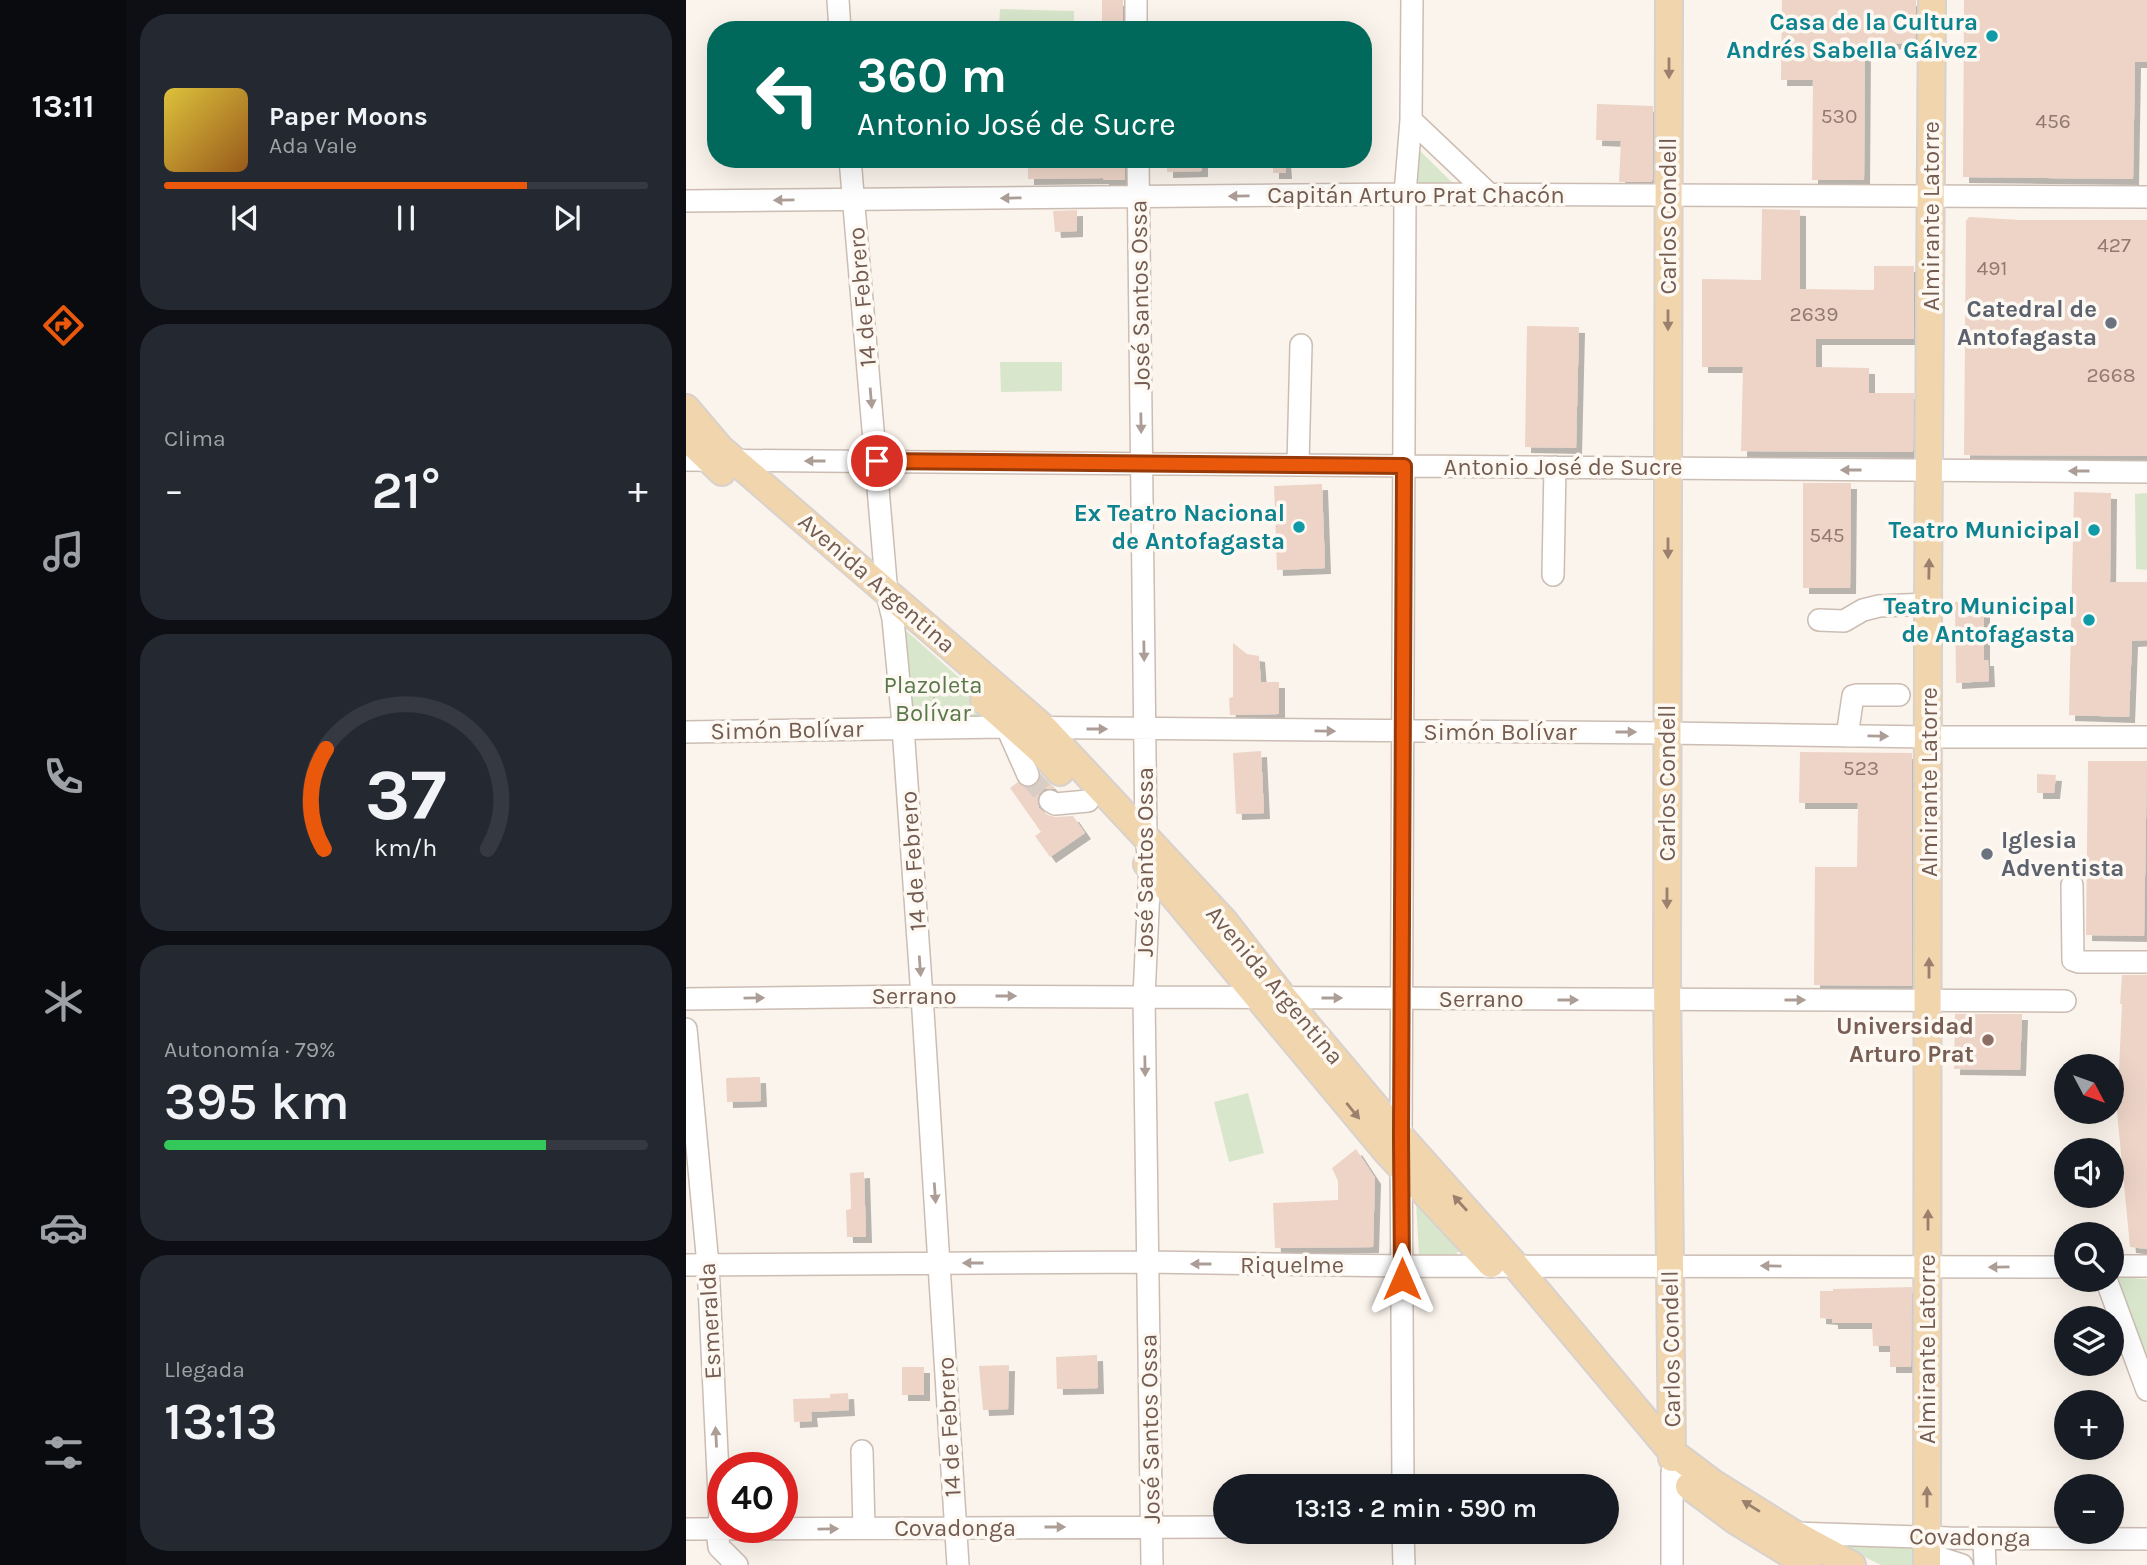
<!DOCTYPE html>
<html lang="es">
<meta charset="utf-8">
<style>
body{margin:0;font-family:Karla,sans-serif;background:#242831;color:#f1f3f6;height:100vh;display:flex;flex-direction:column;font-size:26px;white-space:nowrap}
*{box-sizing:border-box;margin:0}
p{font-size:23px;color:#9ea1a6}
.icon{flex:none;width:38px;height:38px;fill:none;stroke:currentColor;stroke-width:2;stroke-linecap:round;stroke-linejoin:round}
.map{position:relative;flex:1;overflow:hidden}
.side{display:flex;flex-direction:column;gap:14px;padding:14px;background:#0d0f14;width:560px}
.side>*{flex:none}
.hud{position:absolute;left:21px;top:21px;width:665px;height:147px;border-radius:28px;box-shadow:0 7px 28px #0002;background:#00695c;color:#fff;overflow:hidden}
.needle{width:46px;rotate:131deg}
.tools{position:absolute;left:1368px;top:1054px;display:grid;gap:14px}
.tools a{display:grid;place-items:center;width:70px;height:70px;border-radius:50%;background:#171b24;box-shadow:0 7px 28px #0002;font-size:35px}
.speed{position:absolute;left:21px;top:1452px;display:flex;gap:14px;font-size:35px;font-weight:700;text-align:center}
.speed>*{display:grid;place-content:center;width:91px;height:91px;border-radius:50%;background:#171b24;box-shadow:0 7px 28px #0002;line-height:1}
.speed .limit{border:10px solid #d22;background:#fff;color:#111}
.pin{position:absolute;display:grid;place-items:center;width:60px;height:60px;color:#fff;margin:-30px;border:4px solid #fff;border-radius:50%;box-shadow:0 2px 7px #0007}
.me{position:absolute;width:77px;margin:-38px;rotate:0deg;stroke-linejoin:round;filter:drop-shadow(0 0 5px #0008)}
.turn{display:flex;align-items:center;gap:24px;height:147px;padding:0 35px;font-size:32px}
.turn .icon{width:91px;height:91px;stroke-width:2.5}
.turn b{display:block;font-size:49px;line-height:60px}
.big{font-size:52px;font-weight:600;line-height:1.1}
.side .widget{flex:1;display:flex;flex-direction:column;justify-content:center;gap:10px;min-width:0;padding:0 24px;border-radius:28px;background:#242831}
.side .dial{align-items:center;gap:0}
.dial svg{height:182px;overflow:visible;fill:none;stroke:#363941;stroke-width:7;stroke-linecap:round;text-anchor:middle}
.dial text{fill:#f1f3f6;stroke:none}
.song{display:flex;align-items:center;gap:21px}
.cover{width:84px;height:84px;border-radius:10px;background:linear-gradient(135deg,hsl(50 70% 55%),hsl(30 70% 35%))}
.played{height:7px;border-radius:4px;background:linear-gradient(90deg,#ea580c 75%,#363941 75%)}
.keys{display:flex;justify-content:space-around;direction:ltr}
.heat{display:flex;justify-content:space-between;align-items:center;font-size:38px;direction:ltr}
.charge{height:10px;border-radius:5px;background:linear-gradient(90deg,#34c759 79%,#363941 0)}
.trip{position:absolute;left:527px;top:1474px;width:406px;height:70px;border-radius:35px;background:#171b24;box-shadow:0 7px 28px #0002;font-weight:600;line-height:70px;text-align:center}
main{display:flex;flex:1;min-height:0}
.menu{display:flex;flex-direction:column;width:126px;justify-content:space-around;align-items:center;background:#090b0e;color:#9ea1a6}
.menu .icon{width:49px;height:49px}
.menu .on{color:#ea580c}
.menu b{font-size:32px;color:#f1f3f6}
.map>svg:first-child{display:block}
</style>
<main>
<nav class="menu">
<b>13:11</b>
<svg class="icon on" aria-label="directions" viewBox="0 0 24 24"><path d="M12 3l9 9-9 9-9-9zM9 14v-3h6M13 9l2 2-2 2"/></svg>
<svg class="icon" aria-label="music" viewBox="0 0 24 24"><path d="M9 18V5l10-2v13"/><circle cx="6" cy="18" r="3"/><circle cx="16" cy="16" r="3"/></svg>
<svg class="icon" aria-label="phone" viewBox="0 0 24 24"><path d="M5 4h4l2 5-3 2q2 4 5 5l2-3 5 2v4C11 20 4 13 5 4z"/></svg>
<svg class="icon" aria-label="climate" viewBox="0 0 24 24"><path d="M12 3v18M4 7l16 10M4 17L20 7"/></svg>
<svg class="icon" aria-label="car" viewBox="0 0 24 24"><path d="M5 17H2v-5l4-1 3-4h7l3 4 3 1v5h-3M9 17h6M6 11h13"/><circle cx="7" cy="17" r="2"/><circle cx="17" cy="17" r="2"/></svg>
<svg class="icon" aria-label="filters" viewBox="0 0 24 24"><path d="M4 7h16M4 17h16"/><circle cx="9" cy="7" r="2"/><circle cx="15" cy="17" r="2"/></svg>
</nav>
<section class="side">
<div class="widget">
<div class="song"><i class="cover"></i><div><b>Paper Moons</b><p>Ada Vale</p></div></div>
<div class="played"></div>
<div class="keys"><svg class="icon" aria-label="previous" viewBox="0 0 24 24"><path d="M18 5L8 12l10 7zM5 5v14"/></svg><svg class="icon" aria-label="pause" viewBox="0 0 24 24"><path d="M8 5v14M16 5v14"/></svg><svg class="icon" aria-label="next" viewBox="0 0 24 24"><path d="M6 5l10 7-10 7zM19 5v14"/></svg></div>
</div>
<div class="widget"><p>Clima</p>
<div class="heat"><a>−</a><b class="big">21°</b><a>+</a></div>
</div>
<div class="widget dial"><svg viewBox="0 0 100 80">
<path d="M14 69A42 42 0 1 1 86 69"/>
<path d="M14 69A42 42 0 0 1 15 25" stroke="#ea580c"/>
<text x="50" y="56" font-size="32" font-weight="700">37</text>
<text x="50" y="72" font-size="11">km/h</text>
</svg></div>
<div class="widget"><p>Autonomía · 79%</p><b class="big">395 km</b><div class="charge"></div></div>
<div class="widget"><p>Llegada</p><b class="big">13:13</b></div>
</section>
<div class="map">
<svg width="1461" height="1565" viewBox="0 0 1461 1565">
<defs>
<filter id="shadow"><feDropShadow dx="6" dy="6" stdDeviation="0" flood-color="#0004"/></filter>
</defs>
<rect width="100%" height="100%" fill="#fbf4ec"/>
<path fill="#d8e7cb" d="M314 9 388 11V30H313Z
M730 147 771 187 729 188Z
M314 362H376V391L315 392Z
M1461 493V570L1450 569 1449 494Z
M207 619 330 728H217Z
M562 1093 578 1153 543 1162 528 1102Z
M730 1201 774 1250 770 1254 733 1257Z
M1432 1277 1461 1279V1361Z
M1223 1543 1232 1554 1231 1565H1195L1154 1545Z"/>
<path fill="#edd4c7" filter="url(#shadow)" d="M416 0H437V30H416Z
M1096 0H1230V43L1179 44 1178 180H1126L1127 80H1095Z
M1278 0H1461V62H1449L1447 179 1277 177Z
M911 104 967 106V179L965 182H933L935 141 910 140Z
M342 159H439V180H417V178L342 179Z
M481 159H516V171L481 172Z
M587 159H599L600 173H587Z
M1076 209 1114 210V289L1188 290V266H1228V339H1130V367L1183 368V393H1228L1227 452 1055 451 1057 367H1016V279L1075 280Z
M391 210V231L369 232 367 211Z
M1283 217 1334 220H1461V456L1278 455 1280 221Z
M841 326 893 327 890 448 839 447Z
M1117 483H1165L1164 588H1117Z
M636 484 639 568 591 570 588 486Z
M1388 492 1425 493 1424 582H1461V640L1446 641 1443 717 1383 715Z
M1269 602H1298V660H1302L1303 681 1270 683Z
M547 643 561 654 573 656 575 682H593V714L544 715 543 698 547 697Z
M575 751 578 813 550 814 547 753Z
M1114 752 1226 753V986L1128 985 1129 867H1171L1172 803H1113Z
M1402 761H1461L1458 936 1400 935Z
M355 774 369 789H358L353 794 351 800 353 808 362 815 369 817 387 816 399 833 364 857 349 836 355 832 324 788 332 782 340 788 347 787 353 782Z
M1351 774 1370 775 1368 793H1351Z
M1436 975H1461V1249L1444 1247 1431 1112 1436 1004H1434Z
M1269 1014H1336L1334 1070 1268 1069Z
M74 1077 75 1101 41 1102 40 1078Z
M670 1149 689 1178 687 1247 589 1248 587 1203 652 1200V1181L646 1168Z
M178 1172 180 1237H161L160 1210 165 1209 164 1173Z
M1226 1287 1225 1367H1204V1346H1187L1186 1323H1146V1319L1134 1318V1291H1147V1289Z
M411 1355 412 1388 371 1389 370 1357Z
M323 1365 322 1409 297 1410 293 1366Z
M216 1367H238V1395H216Z
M162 1393 163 1410 125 1412 126 1421 108 1422 107 1399 144 1398V1394Z"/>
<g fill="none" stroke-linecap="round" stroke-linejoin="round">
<path stroke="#d9cec5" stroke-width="21" stroke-dasharray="21 10" stroke-linecap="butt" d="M342 775 364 801"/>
<defs>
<path id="minor" d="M152 0 154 30
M450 0V30
M725 120 803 194
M164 159 201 594 207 619 216 713 237 1011 272 1565
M452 159 460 840 464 867 458 997 466 1565
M0 201 719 194 1461 197
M0 460 1461 472
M612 465 615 345
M867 575 869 467
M1133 620 1158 621 1177 610 1193 606 1242 604
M321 728 342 775
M0 732 316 727 982 733 1243 737H1461
M1161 736 1167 696 1171 695H1213
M364 801 369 804 402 801
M1386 885 1387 960 1393 962H1461
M0 999 236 996 1379 1001
M0 1029 22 1265 34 1516 31 1530 33 1547 51 1565
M0 1265 462 1262 716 1266 1381 1267
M1426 1266H1461
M1420 1279 1461 1390
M176 1451 178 1528
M717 1486 715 1137 719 194 725 120 726 0
M0 1529 539 1527
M717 1531 718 1565
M1107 1533 1264 1538 1461 1539
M1298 1538 1299 1565
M1241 1554 1276 1565
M986 1565V1472"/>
<path id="major" d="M983 0 981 981 986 1458
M0 408 34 448 358 728 538 921 598 998 715 1137 829 1265 986 1452 1027 1483 1107 1533 1166 1565
M0 437 36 472
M298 700 354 750 374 772
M461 864 699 1150 805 1264
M1003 1486 1050 1521 1122 1565
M1241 1565 1242 604 1246 0"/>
</defs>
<use href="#minor" stroke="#ccbdb3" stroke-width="24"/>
<use href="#major" stroke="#d8d1ce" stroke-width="30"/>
<path stroke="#d2b8a9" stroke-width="2.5" stroke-dasharray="2 5" stroke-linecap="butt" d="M238 709 262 683"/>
<use href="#minor" stroke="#fff" stroke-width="21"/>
<use href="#major" stroke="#f1d5ad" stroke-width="26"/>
</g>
<defs><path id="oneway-solid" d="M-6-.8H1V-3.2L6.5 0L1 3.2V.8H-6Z" transform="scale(1.75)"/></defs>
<g fill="#9a806d">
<use href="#oneway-solid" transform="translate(983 68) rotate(90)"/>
<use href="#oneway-solid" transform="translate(982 320) rotate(90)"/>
<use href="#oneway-solid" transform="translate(982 548) rotate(90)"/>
<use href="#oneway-solid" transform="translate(1243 569) rotate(-89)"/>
<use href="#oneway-solid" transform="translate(981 898) rotate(90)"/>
<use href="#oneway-solid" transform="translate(1243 968) rotate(-90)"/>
<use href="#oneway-solid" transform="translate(667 1111) rotate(51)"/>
<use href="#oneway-solid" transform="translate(774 1203) rotate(-132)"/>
<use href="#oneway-solid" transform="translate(1242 1220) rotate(-90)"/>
<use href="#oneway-solid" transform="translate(1241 1497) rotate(-90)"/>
<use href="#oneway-solid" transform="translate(1065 1506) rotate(-148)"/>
</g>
<g fill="#ac9d97">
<use href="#oneway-solid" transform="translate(553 196) rotate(179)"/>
<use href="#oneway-solid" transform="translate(325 198) rotate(179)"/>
<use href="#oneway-solid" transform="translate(98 200) rotate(179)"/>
<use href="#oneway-solid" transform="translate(185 398) rotate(85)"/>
<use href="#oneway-solid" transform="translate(455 423) rotate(89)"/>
<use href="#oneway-solid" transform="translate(129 461) rotate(-180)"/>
<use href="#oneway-solid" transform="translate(1165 470) rotate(-180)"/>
<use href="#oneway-solid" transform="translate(1393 471) rotate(-180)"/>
<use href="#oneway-solid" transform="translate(458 651) rotate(89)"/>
<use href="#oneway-solid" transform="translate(411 729)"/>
<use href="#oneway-solid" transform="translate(639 731) rotate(1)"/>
<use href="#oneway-solid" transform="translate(940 732)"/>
<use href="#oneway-solid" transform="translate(1192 736) rotate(1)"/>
<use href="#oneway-solid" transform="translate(234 966) rotate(86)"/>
<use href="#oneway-solid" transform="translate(320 996)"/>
<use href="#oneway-solid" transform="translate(68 998) rotate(-1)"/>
<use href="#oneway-solid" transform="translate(646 998)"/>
<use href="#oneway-solid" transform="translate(882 1000)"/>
<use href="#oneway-solid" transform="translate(1109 1000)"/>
<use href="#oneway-solid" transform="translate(459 1066) rotate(89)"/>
<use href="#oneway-solid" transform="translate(249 1193) rotate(86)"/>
<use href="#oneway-solid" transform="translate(287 1263) rotate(180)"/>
<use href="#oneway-solid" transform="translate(515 1264) rotate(-180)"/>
<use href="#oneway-solid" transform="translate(1085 1266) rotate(-179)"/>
<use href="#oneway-solid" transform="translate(1313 1267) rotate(179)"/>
<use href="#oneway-solid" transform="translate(30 1437) rotate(-93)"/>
<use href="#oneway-solid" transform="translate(369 1527)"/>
<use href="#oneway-solid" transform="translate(142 1529) rotate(-1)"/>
</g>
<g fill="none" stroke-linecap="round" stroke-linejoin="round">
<defs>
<path id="route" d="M191 461 718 466 715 1137 716 1279"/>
</defs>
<use href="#route" stroke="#983908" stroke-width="18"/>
<use href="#route" stroke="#ea580c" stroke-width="12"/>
</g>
<g fill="#0f9aa8" stroke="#fdf9f2" stroke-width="2.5">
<circle cx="1306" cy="36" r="7"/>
<circle cx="613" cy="527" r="7"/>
<circle cx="1408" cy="530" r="7"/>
<circle cx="1403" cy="620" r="7"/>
</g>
<g fill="#6b7280" stroke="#fdf9f2" stroke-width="2.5">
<circle cx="1425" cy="323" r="7"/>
<circle cx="1301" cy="854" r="7"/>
</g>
<circle fill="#8d6e63" stroke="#fdf9f2" stroke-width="2.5" cx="1302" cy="1040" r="7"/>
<g text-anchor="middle" stroke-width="7" stroke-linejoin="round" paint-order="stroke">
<g font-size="21" fill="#927a6e">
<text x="1153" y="123">530</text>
<text x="1367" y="128">456</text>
<text x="1428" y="252">427</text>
<text x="1306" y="275">491</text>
<text x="1128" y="321">2639</text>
<text x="1425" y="382">2668</text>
<text x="1141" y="542">545</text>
<text x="1175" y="775">523</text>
</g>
<g font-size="24" font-weight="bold" fill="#0d838f" stroke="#fdf9f2" text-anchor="end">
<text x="1292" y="30">Casa de la Cultura<tspan x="1292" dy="28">Andrés Sabella Gálvez</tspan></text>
<text x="599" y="521">Ex Teatro Nacional<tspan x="599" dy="28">de Antofagasta</tspan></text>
<text x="1394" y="538">Teatro Municipal</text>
<text x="1389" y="614">Teatro Municipal<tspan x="1389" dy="28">de Antofagasta</tspan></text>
</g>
<g font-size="24" fill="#745c51" stroke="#fdf9f2">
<text x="730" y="203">Capitán Arturo Prat Chacón</text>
<text transform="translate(982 216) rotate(-90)" y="8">Carlos Condell</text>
<text transform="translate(1245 216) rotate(-90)" y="8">Almirante Latorre</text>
<text transform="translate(454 295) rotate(-91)" y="8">José Santos Ossa</text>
<text transform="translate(176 297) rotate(-95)" y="8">14 de Febrero</text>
<text x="877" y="475">Antonio José de Sucre</text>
<text transform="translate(191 583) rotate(41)" y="8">Avenida Argentina</text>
<text transform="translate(101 730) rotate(-1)" y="8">Simón Bolívar</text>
<text x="814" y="740">Simón Bolívar</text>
<text transform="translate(1243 782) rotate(-90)" y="8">Almirante Latorre</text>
<text transform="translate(981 783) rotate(-90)" y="8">Carlos Condell</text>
<text transform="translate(227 861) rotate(-94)" y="8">14 de Febrero</text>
<text transform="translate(459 862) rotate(-90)" y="8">José Santos Ossa</text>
<text transform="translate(589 985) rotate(50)" y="8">Avenida Argentina</text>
<text x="228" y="1004">Serrano</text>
<text x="795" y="1007">Serrano</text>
<text x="606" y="1273">Riquelme</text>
<text transform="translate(24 1321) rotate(-93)" y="8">Esmeralda</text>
<text transform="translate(985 1349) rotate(-91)" y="8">Carlos Condell</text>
<text transform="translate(1241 1349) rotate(-90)" y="8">Almirante Latorre</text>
<text transform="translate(263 1427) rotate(-93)" y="8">14 de Febrero</text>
<text transform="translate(464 1429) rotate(-91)" y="8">José Santos Ossa</text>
<text x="269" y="1536">Covadonga</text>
<text transform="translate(1284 1537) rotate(1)" y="8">Covadonga</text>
</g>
<g font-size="24" font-weight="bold" fill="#5b616d" stroke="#fdf9f2" text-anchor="end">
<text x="1411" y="317">Catedral de<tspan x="1411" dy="28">Antofagasta</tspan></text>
<text x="1315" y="848" text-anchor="start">Iglesia<tspan x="1315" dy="28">Adventista</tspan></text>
</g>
<g font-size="24" fill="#5a784b" stroke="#fdf9f2">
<text x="247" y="693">Plazoleta<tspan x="247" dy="28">Bolívar</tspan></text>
</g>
<g font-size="24" font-weight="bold" fill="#785e54" stroke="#fdf9f2" text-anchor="end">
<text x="1288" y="1034">Universidad<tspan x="1288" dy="28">Arturo Prat</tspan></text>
</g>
</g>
</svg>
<div class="tools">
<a><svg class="needle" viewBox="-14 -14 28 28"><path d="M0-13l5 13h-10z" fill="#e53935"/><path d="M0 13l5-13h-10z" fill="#9ea1a6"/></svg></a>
<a><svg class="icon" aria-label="sound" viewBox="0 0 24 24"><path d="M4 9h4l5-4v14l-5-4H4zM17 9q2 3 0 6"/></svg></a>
<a><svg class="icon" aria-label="search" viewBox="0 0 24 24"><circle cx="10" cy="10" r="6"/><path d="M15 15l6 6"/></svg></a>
<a><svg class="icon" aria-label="layers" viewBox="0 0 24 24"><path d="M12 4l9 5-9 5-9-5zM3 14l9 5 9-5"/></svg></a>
<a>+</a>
<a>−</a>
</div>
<div class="speed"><div class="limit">40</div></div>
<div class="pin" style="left:191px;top:461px;background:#d93025"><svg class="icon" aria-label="arrive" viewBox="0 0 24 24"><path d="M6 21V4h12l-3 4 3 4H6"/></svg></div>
<svg class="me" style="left:716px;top:1279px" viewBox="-20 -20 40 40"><path d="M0-17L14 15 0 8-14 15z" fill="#ea580c" stroke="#fff" stroke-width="4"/></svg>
<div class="trip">13:13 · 2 min · 590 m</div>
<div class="hud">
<div class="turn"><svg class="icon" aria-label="left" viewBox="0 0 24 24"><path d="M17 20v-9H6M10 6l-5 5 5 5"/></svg><div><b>360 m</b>Antonio José de Sucre</div></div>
</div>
</div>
</main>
